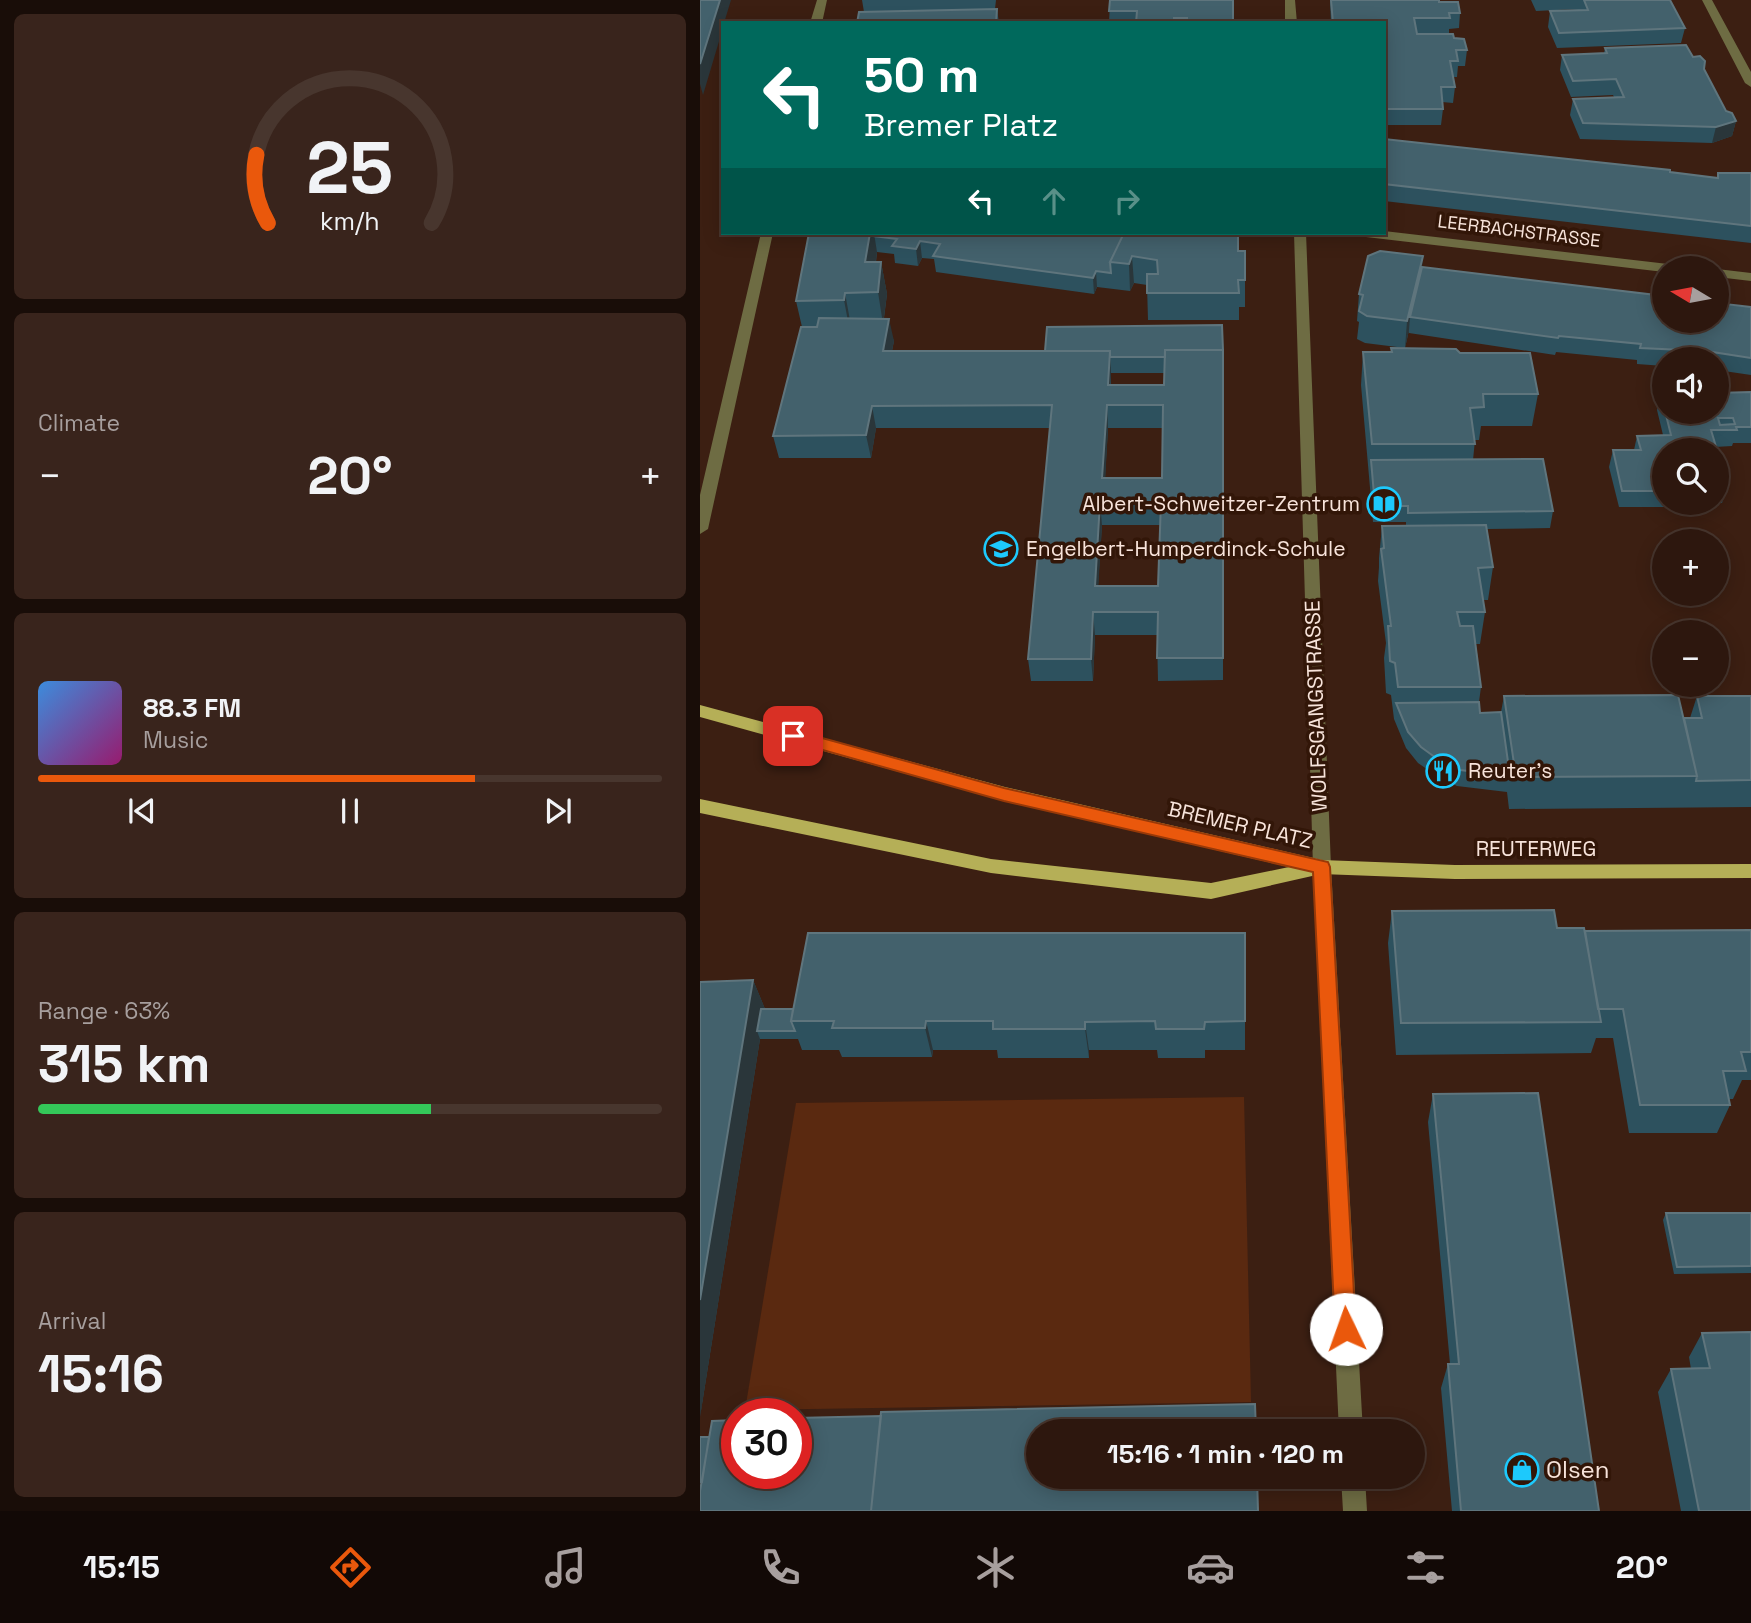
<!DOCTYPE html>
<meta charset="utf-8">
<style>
body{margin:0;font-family:"Space Grotesk",sans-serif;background:#39241c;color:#f1f3f6;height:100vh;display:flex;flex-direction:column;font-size:26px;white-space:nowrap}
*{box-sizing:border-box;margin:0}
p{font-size:23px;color:#a79f9e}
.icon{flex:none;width:38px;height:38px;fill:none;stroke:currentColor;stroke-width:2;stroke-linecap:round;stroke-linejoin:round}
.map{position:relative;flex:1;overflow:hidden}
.details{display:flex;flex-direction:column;gap:14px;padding:14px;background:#190d08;width:700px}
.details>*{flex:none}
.guide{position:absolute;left:21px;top:21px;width:665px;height:214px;border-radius:0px;box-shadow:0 4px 18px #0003,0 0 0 2px #48362e;background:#00695c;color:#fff;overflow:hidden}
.needle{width:46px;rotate:280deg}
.controls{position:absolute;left:952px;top:256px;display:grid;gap:14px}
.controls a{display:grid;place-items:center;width:77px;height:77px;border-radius:50%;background:#2d170e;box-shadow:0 4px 18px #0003,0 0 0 2px #48362e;font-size:35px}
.speed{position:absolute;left:21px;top:1398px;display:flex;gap:14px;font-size:35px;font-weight:700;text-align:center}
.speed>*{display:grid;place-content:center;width:91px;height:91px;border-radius:50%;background:#2d170e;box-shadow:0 4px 18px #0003,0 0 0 2px #48362e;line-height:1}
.speed .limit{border:10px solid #d22;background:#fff;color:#111}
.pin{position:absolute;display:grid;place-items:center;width:60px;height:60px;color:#fff;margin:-30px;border-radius:14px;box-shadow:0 4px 10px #0006}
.me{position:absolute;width:77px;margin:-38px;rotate:357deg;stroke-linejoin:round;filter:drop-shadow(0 0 5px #0008)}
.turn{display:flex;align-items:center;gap:24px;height:147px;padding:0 28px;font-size:32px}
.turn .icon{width:91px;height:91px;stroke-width:2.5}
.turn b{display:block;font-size:49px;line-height:60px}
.lanes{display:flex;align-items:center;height:66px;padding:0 28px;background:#0003;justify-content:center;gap:35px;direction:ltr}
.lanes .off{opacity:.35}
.big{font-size:52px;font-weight:700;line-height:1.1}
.details .tile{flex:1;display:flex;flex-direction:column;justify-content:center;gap:10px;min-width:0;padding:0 24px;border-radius:10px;background:#39241c}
.details .dial{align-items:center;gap:0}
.dial svg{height:182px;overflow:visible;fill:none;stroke:#48362e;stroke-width:7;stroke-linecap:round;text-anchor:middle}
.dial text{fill:#f1f3f6;stroke:none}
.song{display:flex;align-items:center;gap:21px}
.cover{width:84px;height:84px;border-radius:10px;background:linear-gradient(135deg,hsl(210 70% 55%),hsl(320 70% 35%))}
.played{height:7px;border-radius:4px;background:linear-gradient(90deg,#ea580c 70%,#48362e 70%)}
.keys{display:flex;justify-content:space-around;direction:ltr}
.heat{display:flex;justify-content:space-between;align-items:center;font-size:38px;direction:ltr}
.charge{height:10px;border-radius:5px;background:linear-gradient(90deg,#34c759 63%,#48362e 0)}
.trip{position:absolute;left:326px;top:1419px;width:399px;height:70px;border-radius:35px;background:#2d170e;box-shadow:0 4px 18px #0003,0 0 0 2px #48362e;font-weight:700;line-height:70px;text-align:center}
.tab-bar{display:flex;height:112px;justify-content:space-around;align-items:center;background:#120906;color:#a79f9e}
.tab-bar .icon{width:49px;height:49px}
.tab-bar .on{color:#ea580c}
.tab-bar b{font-size:32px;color:#f1f3f6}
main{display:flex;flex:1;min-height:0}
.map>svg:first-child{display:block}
</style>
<main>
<section class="details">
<div class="tile dial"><svg viewBox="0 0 100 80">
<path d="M14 69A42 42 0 1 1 86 69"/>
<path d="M14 69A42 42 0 0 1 9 39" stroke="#ea580c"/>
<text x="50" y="56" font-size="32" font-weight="700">25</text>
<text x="50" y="72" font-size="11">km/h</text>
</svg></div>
<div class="tile"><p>Climate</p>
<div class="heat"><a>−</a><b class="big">20°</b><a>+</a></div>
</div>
<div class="tile">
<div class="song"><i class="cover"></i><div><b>88.3 FM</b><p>Music</p></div></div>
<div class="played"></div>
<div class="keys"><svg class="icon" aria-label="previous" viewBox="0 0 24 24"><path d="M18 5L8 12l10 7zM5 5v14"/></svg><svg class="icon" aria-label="pause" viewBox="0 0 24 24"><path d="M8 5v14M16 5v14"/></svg><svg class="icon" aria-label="next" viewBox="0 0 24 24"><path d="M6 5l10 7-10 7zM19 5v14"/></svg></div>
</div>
<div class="tile"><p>Range · 63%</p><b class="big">315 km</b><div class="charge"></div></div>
<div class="tile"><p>Arrival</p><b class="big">15:16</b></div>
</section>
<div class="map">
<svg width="1051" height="1511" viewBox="0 0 1051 1511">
<rect width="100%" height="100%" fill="#3c1f12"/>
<path fill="#5a2910" d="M544 1097 551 1402 45 1410 96 1103Z"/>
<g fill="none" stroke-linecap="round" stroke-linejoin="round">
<path fill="#6e6c43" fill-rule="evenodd" d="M117 0H127L122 23H110Z
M585 0H595L597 23H585Z
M1002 0H1012L1051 72V87L1045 83Z
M684 231 968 264 974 268H964V272L666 237 660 233Z
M61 233H73L8 529 0 534V495Z
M594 233H606L631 867 663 1432H639L613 867Z
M1017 269 1051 273V281L1017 277Z
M641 1477H665L667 1511H643Z"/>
<path fill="#b5af57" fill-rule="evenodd" d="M0 705 305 787 622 860 755 865 1051 864V878L755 879 621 874 511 899 291 873 0 813V799L291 859 511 883 589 867 305 801 0 717Z"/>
</g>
<path fill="#2d515e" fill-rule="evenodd" d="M162 0H296L295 9H297L299 23H157L164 12Z
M410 0 533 23H409Z
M630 0H739V2L760 13 759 28 749 29V33L767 50 765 66H758L757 77H753L755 87 753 103 742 102 743 109 741 125H684V23H631Z
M831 0H970L985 28 981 43 857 48 848 27 850 11 878 9 836 11Z
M905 48 993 57 1004 69 1026 111 1036 121 1032 136 1012 143 880 139 870 115 873 99 914 97 913 95 871 97 860 70 862 55 904 53Z
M684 139 1017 178 1018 173H1051V243L684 201Z
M109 233 538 251 545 280V307H539V320H448L447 285 434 283 430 291 397 287 394 294 236 272 234 259 222 258 218 266 195 263 194 254 177 252 176 262H181L187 294 184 318 194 341 192 351 523 350V680L458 681 457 635H395L393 681H331L328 659 350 428H176L171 458H79L73 436 102 327 96 301ZM411 373H465L464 385H411ZM408 428H463L462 478H405ZM402 525H460L458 586H398Z
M722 267 1051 307V375L1017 370V359H964V366L937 364V360L856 352 855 355 709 333V330L705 348 665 343 657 339 659 322 657 321 659 294Z
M691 348 760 353 838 394 832 426H781L779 440H775L773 460 853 511 850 528 787 529 793 567 788 600H783L785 612 780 644H776L781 687 779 702 780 713 801 712 804 696 990 718 997 696H1051V807L809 809 807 792 757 786 734 774 718 763 706 748 694 719 691 695 686 693 684 658 686 643 678 581 679 567V558L682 526 706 525V522H673L661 385 663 352H691Z
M1051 392V443H1033L1032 446 964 450V502H1017V450L1027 486 1022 503H974L973 507H919L909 467 913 450H934L937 436 963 435 957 410 961 393H964V411H1017Z
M692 911 885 931 1051 930V1080H1042L1033 1099H1029L1030 1105 1017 1133H929L913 1038H896L891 1053 696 1055 688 943Z
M53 980 65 1009 545 1021V1050H505V1058H458L457 1050H389V1058H298L297 1050H233L232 1057H142L139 1050H102L98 1039H60L0 1417Z
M733 1094 899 1511H752L741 1388 748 1364H750L728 1122Z
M966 1213H1051V1273L974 1274 963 1220Z
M1002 1333 1051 1511H981L958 1392 971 1369H991L989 1357Z"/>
<path fill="#2a363a" d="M20 0H31L24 23H23V28L3 95 0 84V64Z
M1036 121 1032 136 1012 143 1016 127Z
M170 233H174L177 252 171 294 165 262Z
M220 241 222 258 218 266 216 249Z
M432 256 434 283 430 291 429 264Z
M723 256 721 283 710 317 709 330 705 348 707 321Z
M181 262 187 294 183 324 178 292Z
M396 271 397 287 394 294 393 278Z
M145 293 151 326 150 332 144 300Z
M189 319 194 341 187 374 183 351Z
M410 351 411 374 409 407 408 385Z
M407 405 408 428 404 501 402 478Z
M172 406 176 428 171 458 166 435Z
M400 502 402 525 397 609 395 586Z
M393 612 395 635 393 681 391 659Z
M53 980 65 1009 57 1031 60 1039 0 1417V1300Z
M226 1021 233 1050 232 1057 225 1028Z
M385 1022 389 1050V1058L385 1029Z"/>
<path fill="#43616c" stroke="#5f757d" stroke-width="2" fill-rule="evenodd" d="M0 0H20L0 64Z
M410 0H533V23H487V18H474V23H436L437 11H409Z
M631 0H739V2H758L760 13H749L750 18H714L717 34H753L754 38 764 39 767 50H756L758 61H750L755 87H741L743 109H684V23H633Z
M884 0H970L985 28 859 33 850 11 888 10Z
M297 9 296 23H157L159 12Z
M986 45 993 57 1000 56 1005 61 1004 69 1026 111 1032 113 1036 121 1016 127 883 123 873 99 924 97 916 79 873 81 862 55 907 53 905 48Z
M684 139 970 170V172L1018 178V173H1051V226L684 184Z
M109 233H170L165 262H181L178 292 145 293 144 300 96 301Z
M174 233H424L410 262 411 273 396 271 393 278 233 256 240 244 220 241 216 249 192 246 197 239 174 236Z
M424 233H538V251H545V280H538L539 293H447V274H458L457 260 432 256 429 264 410 262Z
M680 251 723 256 707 321 667 316 659 311 663 295 659 294 668 256Z
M722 267 964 296V320H1017V303L1051 307V358L1012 352 1011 357 983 353V350L940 348 941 344 859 336 858 338 710 317Z
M119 318 189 319 183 351H410L408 385H464L465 350H523V658H457L458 612H393L391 659H328L352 405 172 406 166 435 73 436 101 327H117ZM407 405H463L462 478H402ZM400 502H461L458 586H395Z
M522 325 523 350H465V357H410V351H345L347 327Z
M691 348 756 349 760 353H830L838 394H783L784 407 770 408 775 444H672L663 352H692Z
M1051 392V427H1036L1037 430H1011L1017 450H964V491H922L913 450H941L937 436 971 435 965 411H1017V393ZM1018 418H1033L1035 424 1020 425Z
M961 393H964V407Z
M1017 450 1027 486H1017Z
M843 459 853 511 708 513V506H675L671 460Z
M786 525 793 567 778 568 785 612H757L760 626H773L781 687H698L695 663 690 661 688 626H691L681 549 684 548 682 526Z
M978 695 997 776 816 777 804 696Z
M997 696H1051V780L996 781 997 776 984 718H1002Z
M779 702 780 713 801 712 810 776 760 770 736 758 721 747 708 732 696 703Z
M854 910 857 928H884L901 1022 701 1023 692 911Z
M1051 930V1052H1041L1046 1071H1023L1030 1105H940L923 1009H898L885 931Z
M108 933H545V1021L505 1022 504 1029H456L455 1021 385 1022V1029H293V1021H226L225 1028H132L134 1021H91Z
M53 980 0 1300V982Z
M61 1009H93L91 1021 95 1031H57Z
M838 1093 899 1511H761L748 1364H759L733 1094Z
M966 1213H1051V1266L977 1267Z
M1051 1332V1511H999L971 1369 1010 1368 1002 1333Z
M555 1404 556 1432H338V1477H557L558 1511H171L181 1412Z
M181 1416 171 1511H0V1491L12 1421 37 1420V1474H96V1418Z
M0 1437H9L2 1482H0Z"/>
<path fill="#ea580c" stroke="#983908" stroke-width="2" d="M93 730 304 788 628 862 630 867 656 1329 653 1336 646 1339 638 1336 635 1329 613 872 304 801 87 740 85 736 87 732Z"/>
<defs>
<symbol id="library-ring" viewBox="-11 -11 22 22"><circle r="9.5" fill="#321608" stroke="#1dc9fc" stroke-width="1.5"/><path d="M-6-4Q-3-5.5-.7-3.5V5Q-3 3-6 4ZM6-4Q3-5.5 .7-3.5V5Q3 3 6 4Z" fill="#1dc9fc"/></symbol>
<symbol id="school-ring" viewBox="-11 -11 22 22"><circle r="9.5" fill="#321608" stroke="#1dc9fc" stroke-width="1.5"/><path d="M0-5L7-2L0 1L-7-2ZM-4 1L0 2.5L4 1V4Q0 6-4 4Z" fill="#1dc9fc"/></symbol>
<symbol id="restaurant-ring" viewBox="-11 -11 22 22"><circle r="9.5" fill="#321608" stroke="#1dc9fc" stroke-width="1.5"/><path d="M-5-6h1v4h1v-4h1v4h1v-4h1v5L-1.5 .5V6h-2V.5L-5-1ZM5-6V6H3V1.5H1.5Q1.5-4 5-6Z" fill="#1dc9fc"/></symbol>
<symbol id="shop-ring" viewBox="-11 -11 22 22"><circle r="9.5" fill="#321608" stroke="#1dc9fc" stroke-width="1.5"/><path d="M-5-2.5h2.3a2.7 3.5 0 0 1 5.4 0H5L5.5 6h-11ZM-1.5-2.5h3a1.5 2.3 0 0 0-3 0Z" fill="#1dc9fc"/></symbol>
</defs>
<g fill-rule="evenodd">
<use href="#library-ring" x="665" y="485" width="38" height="38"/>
<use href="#school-ring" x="282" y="530" width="38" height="38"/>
<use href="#restaurant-ring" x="724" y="752" width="38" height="38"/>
<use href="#shop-ring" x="803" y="1451" width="38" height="38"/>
</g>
<g text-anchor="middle" stroke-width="7" stroke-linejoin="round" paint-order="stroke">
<g font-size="18" fill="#f8e4db" stroke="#321608">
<text transform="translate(819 231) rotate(7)" y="6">LEERBACHSTRASSE</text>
</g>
<g font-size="21" fill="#f8e4db" stroke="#321608" text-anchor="start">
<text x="660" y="511" text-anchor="end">Albert-Schweitzer-Zentrum</text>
<text x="326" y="556">Engelbert-Humperdinck-Schule</text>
<text x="768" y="778">Reuter's</text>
</g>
<g font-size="21" fill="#f8e4db" stroke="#321608">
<text transform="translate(616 706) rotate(-92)" y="7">WOLFSGANGSTRASSE</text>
<text transform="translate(540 825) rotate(13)" y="7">BREMER PLATZ</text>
<text x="836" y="856">REUTERWEG</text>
</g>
<g font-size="24" fill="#f8e4db" stroke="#321608" text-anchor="start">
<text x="846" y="1478">Olsen</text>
</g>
</g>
</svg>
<div class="controls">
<a><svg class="needle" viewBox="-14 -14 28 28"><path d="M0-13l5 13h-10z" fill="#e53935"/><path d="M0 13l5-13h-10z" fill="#a79f9e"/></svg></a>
<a><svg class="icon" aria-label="sound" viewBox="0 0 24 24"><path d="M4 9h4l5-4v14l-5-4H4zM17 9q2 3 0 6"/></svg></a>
<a><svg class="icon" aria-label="search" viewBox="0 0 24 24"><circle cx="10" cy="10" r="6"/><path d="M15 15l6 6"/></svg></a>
<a>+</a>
<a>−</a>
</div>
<div class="speed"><div class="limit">30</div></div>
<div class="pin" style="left:93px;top:736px;background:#d93025"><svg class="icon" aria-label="arrive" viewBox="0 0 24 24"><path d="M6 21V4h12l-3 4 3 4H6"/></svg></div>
<svg class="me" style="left:646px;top:1329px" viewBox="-20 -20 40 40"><circle r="19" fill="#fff"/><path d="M0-13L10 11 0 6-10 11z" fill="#ea580c"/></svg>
<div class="trip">15:16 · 1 min · 120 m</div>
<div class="guide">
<div class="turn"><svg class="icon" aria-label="left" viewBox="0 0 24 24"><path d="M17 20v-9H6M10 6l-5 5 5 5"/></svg><div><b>50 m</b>Bremer Platz</div></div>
<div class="lanes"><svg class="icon" aria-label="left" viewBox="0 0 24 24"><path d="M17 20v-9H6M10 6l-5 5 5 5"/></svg><svg class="icon off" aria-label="ahead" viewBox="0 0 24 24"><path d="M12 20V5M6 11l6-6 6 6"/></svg><svg class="icon off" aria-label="right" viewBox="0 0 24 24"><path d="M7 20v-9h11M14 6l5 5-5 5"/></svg></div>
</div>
</div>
</main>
<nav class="tab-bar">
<b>15:15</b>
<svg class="icon on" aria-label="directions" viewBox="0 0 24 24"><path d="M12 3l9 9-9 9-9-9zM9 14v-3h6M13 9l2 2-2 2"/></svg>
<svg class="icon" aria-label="music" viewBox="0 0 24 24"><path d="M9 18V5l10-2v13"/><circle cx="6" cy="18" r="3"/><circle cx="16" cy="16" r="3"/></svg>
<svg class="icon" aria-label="phone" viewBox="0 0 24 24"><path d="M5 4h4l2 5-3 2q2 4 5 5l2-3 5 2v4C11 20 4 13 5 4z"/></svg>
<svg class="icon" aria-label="climate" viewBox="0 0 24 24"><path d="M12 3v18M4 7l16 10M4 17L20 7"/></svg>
<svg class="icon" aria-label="car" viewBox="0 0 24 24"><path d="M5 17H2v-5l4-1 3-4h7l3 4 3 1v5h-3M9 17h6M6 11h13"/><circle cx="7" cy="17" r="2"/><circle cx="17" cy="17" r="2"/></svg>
<svg class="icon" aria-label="filters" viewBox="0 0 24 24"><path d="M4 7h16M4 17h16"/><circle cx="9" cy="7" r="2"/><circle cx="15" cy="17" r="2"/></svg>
<b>20°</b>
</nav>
